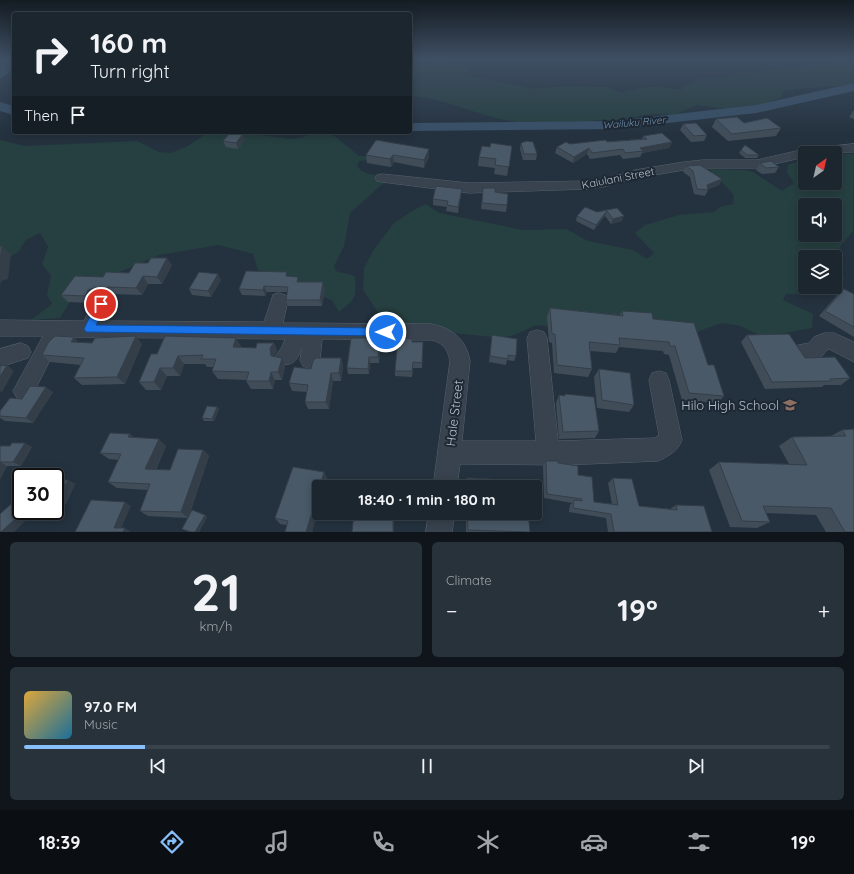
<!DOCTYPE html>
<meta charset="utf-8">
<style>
body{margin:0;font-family:Quicksand,sans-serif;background:#28323b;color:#f1f3f6;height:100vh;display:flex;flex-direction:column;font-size:15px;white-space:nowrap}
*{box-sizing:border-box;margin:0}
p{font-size:13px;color:#a0a5aa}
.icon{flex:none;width:22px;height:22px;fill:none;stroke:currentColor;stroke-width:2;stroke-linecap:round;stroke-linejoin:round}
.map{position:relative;height:532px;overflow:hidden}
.sheet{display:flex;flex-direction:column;gap:10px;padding:10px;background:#0f151a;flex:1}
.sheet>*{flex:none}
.guide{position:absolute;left:12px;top:12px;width:400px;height:122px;border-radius:4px;box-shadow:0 2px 10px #0003,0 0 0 1px #39434b;background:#1b262f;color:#f1f3f6;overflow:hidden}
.needle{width:26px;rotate:34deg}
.controls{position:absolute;left:798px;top:146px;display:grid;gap:8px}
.controls a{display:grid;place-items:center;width:44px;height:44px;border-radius:4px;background:#1b262f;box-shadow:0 2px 10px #0003,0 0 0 1px #39434b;font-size:20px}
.speed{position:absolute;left:12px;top:468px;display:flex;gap:8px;font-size:20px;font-weight:700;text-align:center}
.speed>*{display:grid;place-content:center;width:52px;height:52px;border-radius:50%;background:#1b262f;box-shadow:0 2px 10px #0003,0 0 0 1px #39434b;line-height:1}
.speed .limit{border:2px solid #111;border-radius:6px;background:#fff;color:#111}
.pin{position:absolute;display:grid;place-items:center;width:34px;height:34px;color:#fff;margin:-17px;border:2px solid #fff;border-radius:50%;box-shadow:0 1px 4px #0007}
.me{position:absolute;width:44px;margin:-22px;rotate:270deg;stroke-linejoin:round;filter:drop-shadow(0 0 3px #0008)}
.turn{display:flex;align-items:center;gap:14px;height:84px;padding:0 12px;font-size:18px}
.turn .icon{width:52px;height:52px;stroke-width:2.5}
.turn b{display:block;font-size:28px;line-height:34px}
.then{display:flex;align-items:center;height:38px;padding:0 12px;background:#0003;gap:8px;font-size:15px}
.big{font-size:30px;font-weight:700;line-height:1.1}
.sheet .card{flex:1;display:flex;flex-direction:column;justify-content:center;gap:6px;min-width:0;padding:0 14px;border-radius:6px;background:#28323b}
.sheet .dial{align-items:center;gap:0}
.dial b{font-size:52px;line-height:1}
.song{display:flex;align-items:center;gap:12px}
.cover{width:48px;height:48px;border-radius:6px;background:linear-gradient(135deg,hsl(40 70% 55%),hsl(200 70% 35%))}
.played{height:4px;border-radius:2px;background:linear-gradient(90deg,#88befa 15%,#39434b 15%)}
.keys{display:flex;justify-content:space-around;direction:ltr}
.heat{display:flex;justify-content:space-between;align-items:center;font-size:22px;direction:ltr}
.sheet .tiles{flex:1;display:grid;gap:10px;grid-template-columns:1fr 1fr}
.card:last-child{grid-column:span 2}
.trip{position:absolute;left:312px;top:480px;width:230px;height:40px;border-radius:4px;background:#1b262f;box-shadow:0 2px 10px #0003,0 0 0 1px #39434b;font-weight:700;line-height:40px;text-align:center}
.tab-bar{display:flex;height:64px;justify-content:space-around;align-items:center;background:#0b0f13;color:#a0a5aa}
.tab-bar .icon{width:28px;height:28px}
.tab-bar .active{color:#88befa}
.tab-bar b{font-size:18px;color:#f1f3f6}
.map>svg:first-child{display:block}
</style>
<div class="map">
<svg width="854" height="532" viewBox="0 0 854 532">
<rect width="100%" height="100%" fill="#24323f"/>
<path fill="#263f40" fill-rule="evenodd" d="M832 59H854V82L846 85 784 90 780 98 764 104 728 109 697 105 676 114H650L616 120H595L588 123C557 124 526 126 496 118 468 111 439 97 410 96V63C431 66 449 56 469 69L466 75 534 89 563 86 605 87 622 93C630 89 651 86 660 87 668 88 675 90 683 89V86L702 78 721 79 738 74 837 63V61Z
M208 132H240L290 139 300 138 314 132H326L332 134 359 156H368L376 160 359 161 357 166C366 178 379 172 387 180L350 213 344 246 334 266 336 271 355 276C356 299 357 297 339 312L332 300 260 277 253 254 219 245 159 255 87 286 73 297 60 318 31 320 52 304 47 295 51 276 42 264 48 247 40 233 26 240 18 252 0 263V140L25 146 137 141 159 152 171 153 188 146Z
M835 154H854L853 231 832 257H805V287H835V264L840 267 844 279C842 281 841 285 839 287 828 298 800 294 786 294L783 300 813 314 812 328 779 334 766 338 740 326 722 323 699 331 695 338 536 325 515 335 501 338 387 326 363 290 364 268 374 249 394 223 414 210 426 204 439 213 523 230 566 229 588 241 633 250 647 259 654 253 635 233 645 225 679 215 714 212 720 207 733 204 734 195 709 169 744 170 753 172 782 191 794 183 787 173 788 165 805 159V183H835ZM805 205H835V235H805Z"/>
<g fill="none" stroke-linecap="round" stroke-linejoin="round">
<path fill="#385068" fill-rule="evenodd" d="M6 59H14C14 67 8 76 0 78V66Z
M854 83V91L756 113 615 129 410 131V123L615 121 756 105Z
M0 102 14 106V115L0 111Z"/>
<defs>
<path id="minor" d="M854 144V152L805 153V157L757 168H703L684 170 636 178 603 187 587 189 469 193 382 182 377 181 375 178 377 175 382 174 469 183 587 181 602 179 635 170 684 162 703 160H757L805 149Z
M279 293 285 295 288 300 283 323 431 324C452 328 466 339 470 361L462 441H536L527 338 530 332 537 330 544 332 547 338 558 441 655 438 659 435 649 380 652 373 659 371 666 373 669 380 682 440C678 451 669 456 658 461L564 465 460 464 457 487H433L450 361C448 350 443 342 431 340L322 339 320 360 317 366 310 369 303 366 300 360 302 347C298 360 292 368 278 363L275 357 282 347 285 339 64 337 55 350 31 398 24 401 17 398 13 391 43 336H0V320L84 321 95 299 101 297 107 299 110 304 102 321 264 322 273 295Z
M825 333H834L854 342V362L829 349C825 351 825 353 822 356 816 362 802 361 794 358L791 352 794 346 809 343 814 337Z
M21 343 28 346 31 352 28 358 0 367V349Z
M429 513H455L452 532H426Z"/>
</defs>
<use href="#minor" stroke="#56616d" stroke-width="1"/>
<use href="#minor" fill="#38434f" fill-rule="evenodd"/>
</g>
<path fill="#404d59" d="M853 111H854V119L849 117Z
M716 119 744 123 781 128 776 136 728 141 712 127Z
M683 124 707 135 704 141 691 142 680 130Z
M643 136 672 142 669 148 642 153 640 157 623 159 620 155 590 159 587 154 573 163 555 153 557 147 570 144 642 139Z
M245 140 238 149 226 147 223 141Z
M521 143 537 154 536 160H523L520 149Z
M512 146 507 176 494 174 495 168 478 166 479 157 490 147Z
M429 149V157L424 168 394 162 391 167 367 163 366 155Z
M741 150 759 155 757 158H745L739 153Z
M760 163 779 167 775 173 762 174 756 170Z
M686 166 722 179 719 185 708 189V190L705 196 694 194 690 177 683 172Z
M483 188 495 192 507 205 506 212 481 209Z
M461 195 458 213 446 211 447 207 433 205V199Z
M617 208 622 221 611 224 605 216 594 230 576 221 577 216Z
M172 265 162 284H148L142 295 114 294 112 297 101 296 95 298 91 303 68 302 61 295 103 277Z
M289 276 300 282 325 288 322 306H288L286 300 287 292H267L265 296 242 295 239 289Z
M221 280 211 297 192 295 189 289Z
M844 289 854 294V337L819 316 838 294Z
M550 308 620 315 622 311 653 319 708 365 724 396 717 403 682 400 669 355 664 354 663 351 619 347 616 353 590 351 592 369 588 377 554 373 552 343 549 342 547 317Z
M492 335 516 356 514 361 507 360 506 365 489 362Z
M747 335 805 358 850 378 841 385H824L822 387 765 389 741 342Z
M380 338 381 344 379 363H370L369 374H348L347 368Z
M412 339V342L423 348 422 368H413L412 377 395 376V371Z
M79 342 92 343 142 344 125 384 82 385 74 378 81 365 50 362 42 355Z
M274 343 277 351 274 356 285 366 282 380H275L273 389H251L246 381V380L218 379 212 371 213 367H207L205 364H184L180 376H167L161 390H146L139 382 157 354 241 346V347L256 348Z
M341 358 343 366 341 381H333L329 409H308L305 402 307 392 292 391 289 383 311 369Z
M599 369 634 405 629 412 597 408 594 377Z
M53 392 33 423 5 421 0 418V411L22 399Z
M565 394 599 431 595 438 559 439 556 403 559 395 564 396Z
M217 407 219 409 214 421H204L202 418Z
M854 429V532H826L816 515 766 513 770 522 757 528 730 527 709 470 719 462 789 464 779 446 792 437 831 436 842 430Z
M130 434 134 438 166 446 156 470H170L203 450 209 456 189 516 205 515 207 517 199 532H189L182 529 188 518 148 516 140 511 148 490 117 488 108 482 119 460 109 459 100 453Z
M0 446 32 447 21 466H7L0 479Z
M546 461 558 463 578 475 594 502 612 504 608 483 613 478 639 506 670 509 676 505 712 532H608L606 518 569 512 570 505 572 503 544 498 543 466Z
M324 472 327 478 312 532H285L287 525 280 524 275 518Z
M467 478 491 487H466Z
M55 480H68L75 484 66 504H55Z
M466 513H528L530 532H466Z"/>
<path fill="#343e49" d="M243 134 245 140 238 149 236 143Z
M672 142 669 148 642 153 643 151 640 148Z
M589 148 587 154 573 163 574 157Z
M429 149V157L424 168V160Z
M393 155 394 162 391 167 390 159Z
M722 179 719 185 704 190 707 185Z
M462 189 458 213V207Z
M607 211 605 216 594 230 596 225Z
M624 216 622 221 611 224 613 219Z
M2 246 11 255 8 279 1 281 0 286V261Z
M167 258 172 265 162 284 157 277Z
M218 274 221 280 211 297 208 291Z
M143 276 148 284 142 295 136 288Z
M298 277 300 283 297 282Z
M323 282 325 288 322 306 320 300Z
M264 286 267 292 265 296 263 290Z
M108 287 114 294 112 297 106 290Z
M94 288 101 296 95 298 91 303 85 296 88 290Z
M136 336 142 344 125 384 117 377Z
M74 337 81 345 71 342Z
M236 338 241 346 238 355 233 347Z
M380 338 381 344 379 363 378 357Z
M274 343 277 351 274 356H271L270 348Z
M178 356 184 364 180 376 173 368Z
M369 357 370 363 369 374 368 369Z
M282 358 285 366 282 380 278 372Z
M341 358 343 366 341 381 339 373Z
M7 365 14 371 2 392 0 391V377Z
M160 368 167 376 161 390 154 382Z
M271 372 275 380 273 389 269 381Z
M331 373 333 381 329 409 326 402Z
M46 387 53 392 33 423 26 418Z
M217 407 219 409 214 421 212 419Z
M130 434 138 441 128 437Z
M159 439 166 446 153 475 145 469Z
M25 443 32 447 21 466 13 462Z
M203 450 209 456 188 518 181 512Z
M0 462 7 466 0 479Z
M324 472 327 478 325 487H320Z
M68 480 75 484 66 504 58 500Z
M319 489V506L312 532H306Z
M125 502 131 506 120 531 114 528Z
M24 511H36L14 532H1Z
M393 513H394V532H393Z
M205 515 207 517 199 532H195Z
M125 528 131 532H123Z"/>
<path fill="#4a5968" stroke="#343e49" d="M737 117 744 123 767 118 781 128 732 134 716 119Z
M696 123 707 135 694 136 683 124Z
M230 133 243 134 236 143 223 141Z
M662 133 672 142 640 148 643 151 625 153 623 149 592 153 589 148 574 157 557 147 566 142 570 144 606 140 607 142 647 139 643 136Z
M376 140 429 149 424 160 393 155 390 159 366 155Z
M527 141 533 142 537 154H524L521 143Z
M491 143 512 146 509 167 495 165 496 159 479 157 482 146 490 147Z
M745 145 759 155H747L741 150Z
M771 161 779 167 766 168 760 163Z
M700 165 722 179 707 185 708 190 697 189 693 171 686 166Z
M436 186 462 189 458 207 447 205 448 201 433 199Z
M483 188H495V192L508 194 507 205 482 203Z
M585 207 597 212 617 208 624 216 613 219 607 211 596 225 577 216Z
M0 246H2L0 261Z
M151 258H167L157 277 143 276 136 288 108 287 106 290 94 288 88 290 85 296 61 295 75 276 103 277 106 272 129 273 135 263H148Z
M246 271 287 272 286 276 298 277 297 282H323L320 300H286L288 287 264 286 263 290 239 289Z
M199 272 218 274 208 291 189 289Z
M844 289 854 294V327L825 311Z
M550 308 623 316 622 311 652 313 653 319 694 323 708 365H714L724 396 689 393 675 346H670L669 342 619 338 620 345 589 342 592 369 557 365 555 334H552Z
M789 334 805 358 835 357 850 378 830 379 831 381 772 382 747 335Z
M492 335 517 339 516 356 508 355V359L490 356Z
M55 336 74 337 71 342 92 343 95 338 136 336 117 377 74 378 84 358 42 355 48 343Z
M165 336 236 338 233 347 256 348 257 343H274L270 348 271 356 282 358 278 372H271L269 381H246L249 372 212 371 216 359H201L203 355 178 356 173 368H160L154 382H139L151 354H157Z
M351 338H380L378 357H369L368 369 347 368Z
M398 338 412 339V342H423L422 363 413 362 412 371H395Z
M316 358H341L339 373H331L326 402H305L308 385 289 383 294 367 311 369 313 361Z
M7 365 0 377V366Z
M599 369 630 373 634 405 602 400Z
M30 386 46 387 26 418 0 416V411L10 398 22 399Z
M565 394 594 397 599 431 563 432 559 395 565 396Z
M207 406 217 407 212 419 202 418Z
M854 429V532H845L831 508 763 506 770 522 742 521 719 462 807 465 792 437 846 436 842 430Z
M110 433 130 434 128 437 159 439 145 469 170 470 178 449 203 450 181 512 140 511 150 484 108 482 121 454 100 453Z
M12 443H25L13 462H0V446H10Z
M546 461H558V463L578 466V475L592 477 594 502 618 505 613 478 632 479 639 506 677 510 676 505 704 506 712 532H614L611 514 573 508 574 500 582 501V499L547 494Z
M293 467 324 472 320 487H319V489L306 532H285L288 521 275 518Z
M467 478 490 479 491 487H467Z
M55 480H68L58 500H55Z
M21 495V511H24L1 532H0V514Z
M91 500 125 502 114 528H125L123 532H75Z
M192 510 205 515 195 532H191L182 529Z
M354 513H393V532H352Z
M467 513H528L530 532 468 530Z"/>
<linearGradient id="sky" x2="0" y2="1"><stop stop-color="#141c23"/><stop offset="0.44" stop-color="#3f4f63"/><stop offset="1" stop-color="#3f4f63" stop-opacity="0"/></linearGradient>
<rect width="854" height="134" fill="url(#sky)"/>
<path fill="#1a73e8" stroke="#114b97" d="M101 300 104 301 106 304 96 325 386 328 390 329 392 332 390 335 386 336 86 332 84 329 96 304 98 301Z"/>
<defs>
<symbol id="school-bare" viewBox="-9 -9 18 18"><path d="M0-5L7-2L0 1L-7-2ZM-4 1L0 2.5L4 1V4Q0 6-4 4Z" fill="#8d6e63" stroke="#1d2834" stroke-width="2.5" paint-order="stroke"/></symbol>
</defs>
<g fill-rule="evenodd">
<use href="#school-bare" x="780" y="395" width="20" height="20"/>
</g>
<g text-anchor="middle" stroke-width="4" stroke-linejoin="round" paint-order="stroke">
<g font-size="10" font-style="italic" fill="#7391ad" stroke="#1d2834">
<text transform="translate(634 122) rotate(-5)" y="4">Wailuku River</text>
</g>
<g font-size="11" fill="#b4beca" stroke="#1d2834">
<text transform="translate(618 178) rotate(-11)" y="4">Kaiulani Street</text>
</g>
<g font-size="13" fill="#b4beca" stroke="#1d2834" text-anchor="end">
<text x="779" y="410">Hilo High School</text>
</g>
<g font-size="13" fill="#b4beca" stroke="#1d2834">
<text transform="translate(454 413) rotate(-83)" y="5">Hale Street</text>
</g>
</g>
</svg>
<div class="controls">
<a><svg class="needle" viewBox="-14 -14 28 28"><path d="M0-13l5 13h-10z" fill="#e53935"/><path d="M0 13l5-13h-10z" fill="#a0a5aa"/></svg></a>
<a><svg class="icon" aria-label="sound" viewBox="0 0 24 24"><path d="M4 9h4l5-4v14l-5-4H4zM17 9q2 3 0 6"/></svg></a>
<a><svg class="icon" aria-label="layers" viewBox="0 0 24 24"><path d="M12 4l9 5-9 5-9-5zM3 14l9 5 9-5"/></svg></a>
</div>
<div class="speed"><div class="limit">30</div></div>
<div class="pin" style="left:101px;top:304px;background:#d93025"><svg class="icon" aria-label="arrive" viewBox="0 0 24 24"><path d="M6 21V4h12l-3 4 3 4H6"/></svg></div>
<svg class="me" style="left:386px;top:332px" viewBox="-20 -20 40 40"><circle r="17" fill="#1a73e8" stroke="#fff" stroke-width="3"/><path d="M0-11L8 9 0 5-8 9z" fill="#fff"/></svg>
<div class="trip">18:40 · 1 min · 180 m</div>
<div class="guide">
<div class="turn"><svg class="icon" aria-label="right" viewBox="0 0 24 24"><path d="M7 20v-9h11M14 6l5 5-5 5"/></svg><div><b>160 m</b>Turn right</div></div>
<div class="then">Then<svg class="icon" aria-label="arrive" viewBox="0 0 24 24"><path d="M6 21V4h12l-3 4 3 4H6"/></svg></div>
</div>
</div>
<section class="sheet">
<div class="tiles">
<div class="card dial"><b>21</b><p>km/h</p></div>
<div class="card"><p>Climate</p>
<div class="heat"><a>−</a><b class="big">19°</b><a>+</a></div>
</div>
<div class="card">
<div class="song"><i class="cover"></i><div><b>97.0 FM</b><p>Music</p></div></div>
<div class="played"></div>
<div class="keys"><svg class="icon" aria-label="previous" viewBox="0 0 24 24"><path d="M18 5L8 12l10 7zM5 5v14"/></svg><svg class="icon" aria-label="pause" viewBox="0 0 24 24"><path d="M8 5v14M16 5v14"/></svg><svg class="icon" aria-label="next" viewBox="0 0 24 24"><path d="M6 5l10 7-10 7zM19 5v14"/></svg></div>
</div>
</div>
</section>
<nav class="tab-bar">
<b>18:39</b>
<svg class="icon active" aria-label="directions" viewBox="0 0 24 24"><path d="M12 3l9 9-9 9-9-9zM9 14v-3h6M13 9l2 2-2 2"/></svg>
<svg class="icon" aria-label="music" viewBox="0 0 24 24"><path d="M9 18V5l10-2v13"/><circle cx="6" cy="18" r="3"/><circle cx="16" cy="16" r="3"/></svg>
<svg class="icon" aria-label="phone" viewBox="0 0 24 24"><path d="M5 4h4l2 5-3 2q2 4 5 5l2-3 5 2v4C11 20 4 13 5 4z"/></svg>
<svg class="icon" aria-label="climate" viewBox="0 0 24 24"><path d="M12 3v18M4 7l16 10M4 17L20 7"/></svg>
<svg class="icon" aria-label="car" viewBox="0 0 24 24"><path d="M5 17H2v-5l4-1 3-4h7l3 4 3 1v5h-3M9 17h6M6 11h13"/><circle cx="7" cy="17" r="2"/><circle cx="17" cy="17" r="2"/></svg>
<svg class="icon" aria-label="filters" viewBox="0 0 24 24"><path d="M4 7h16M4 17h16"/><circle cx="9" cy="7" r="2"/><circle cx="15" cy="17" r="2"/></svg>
<b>19°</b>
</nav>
